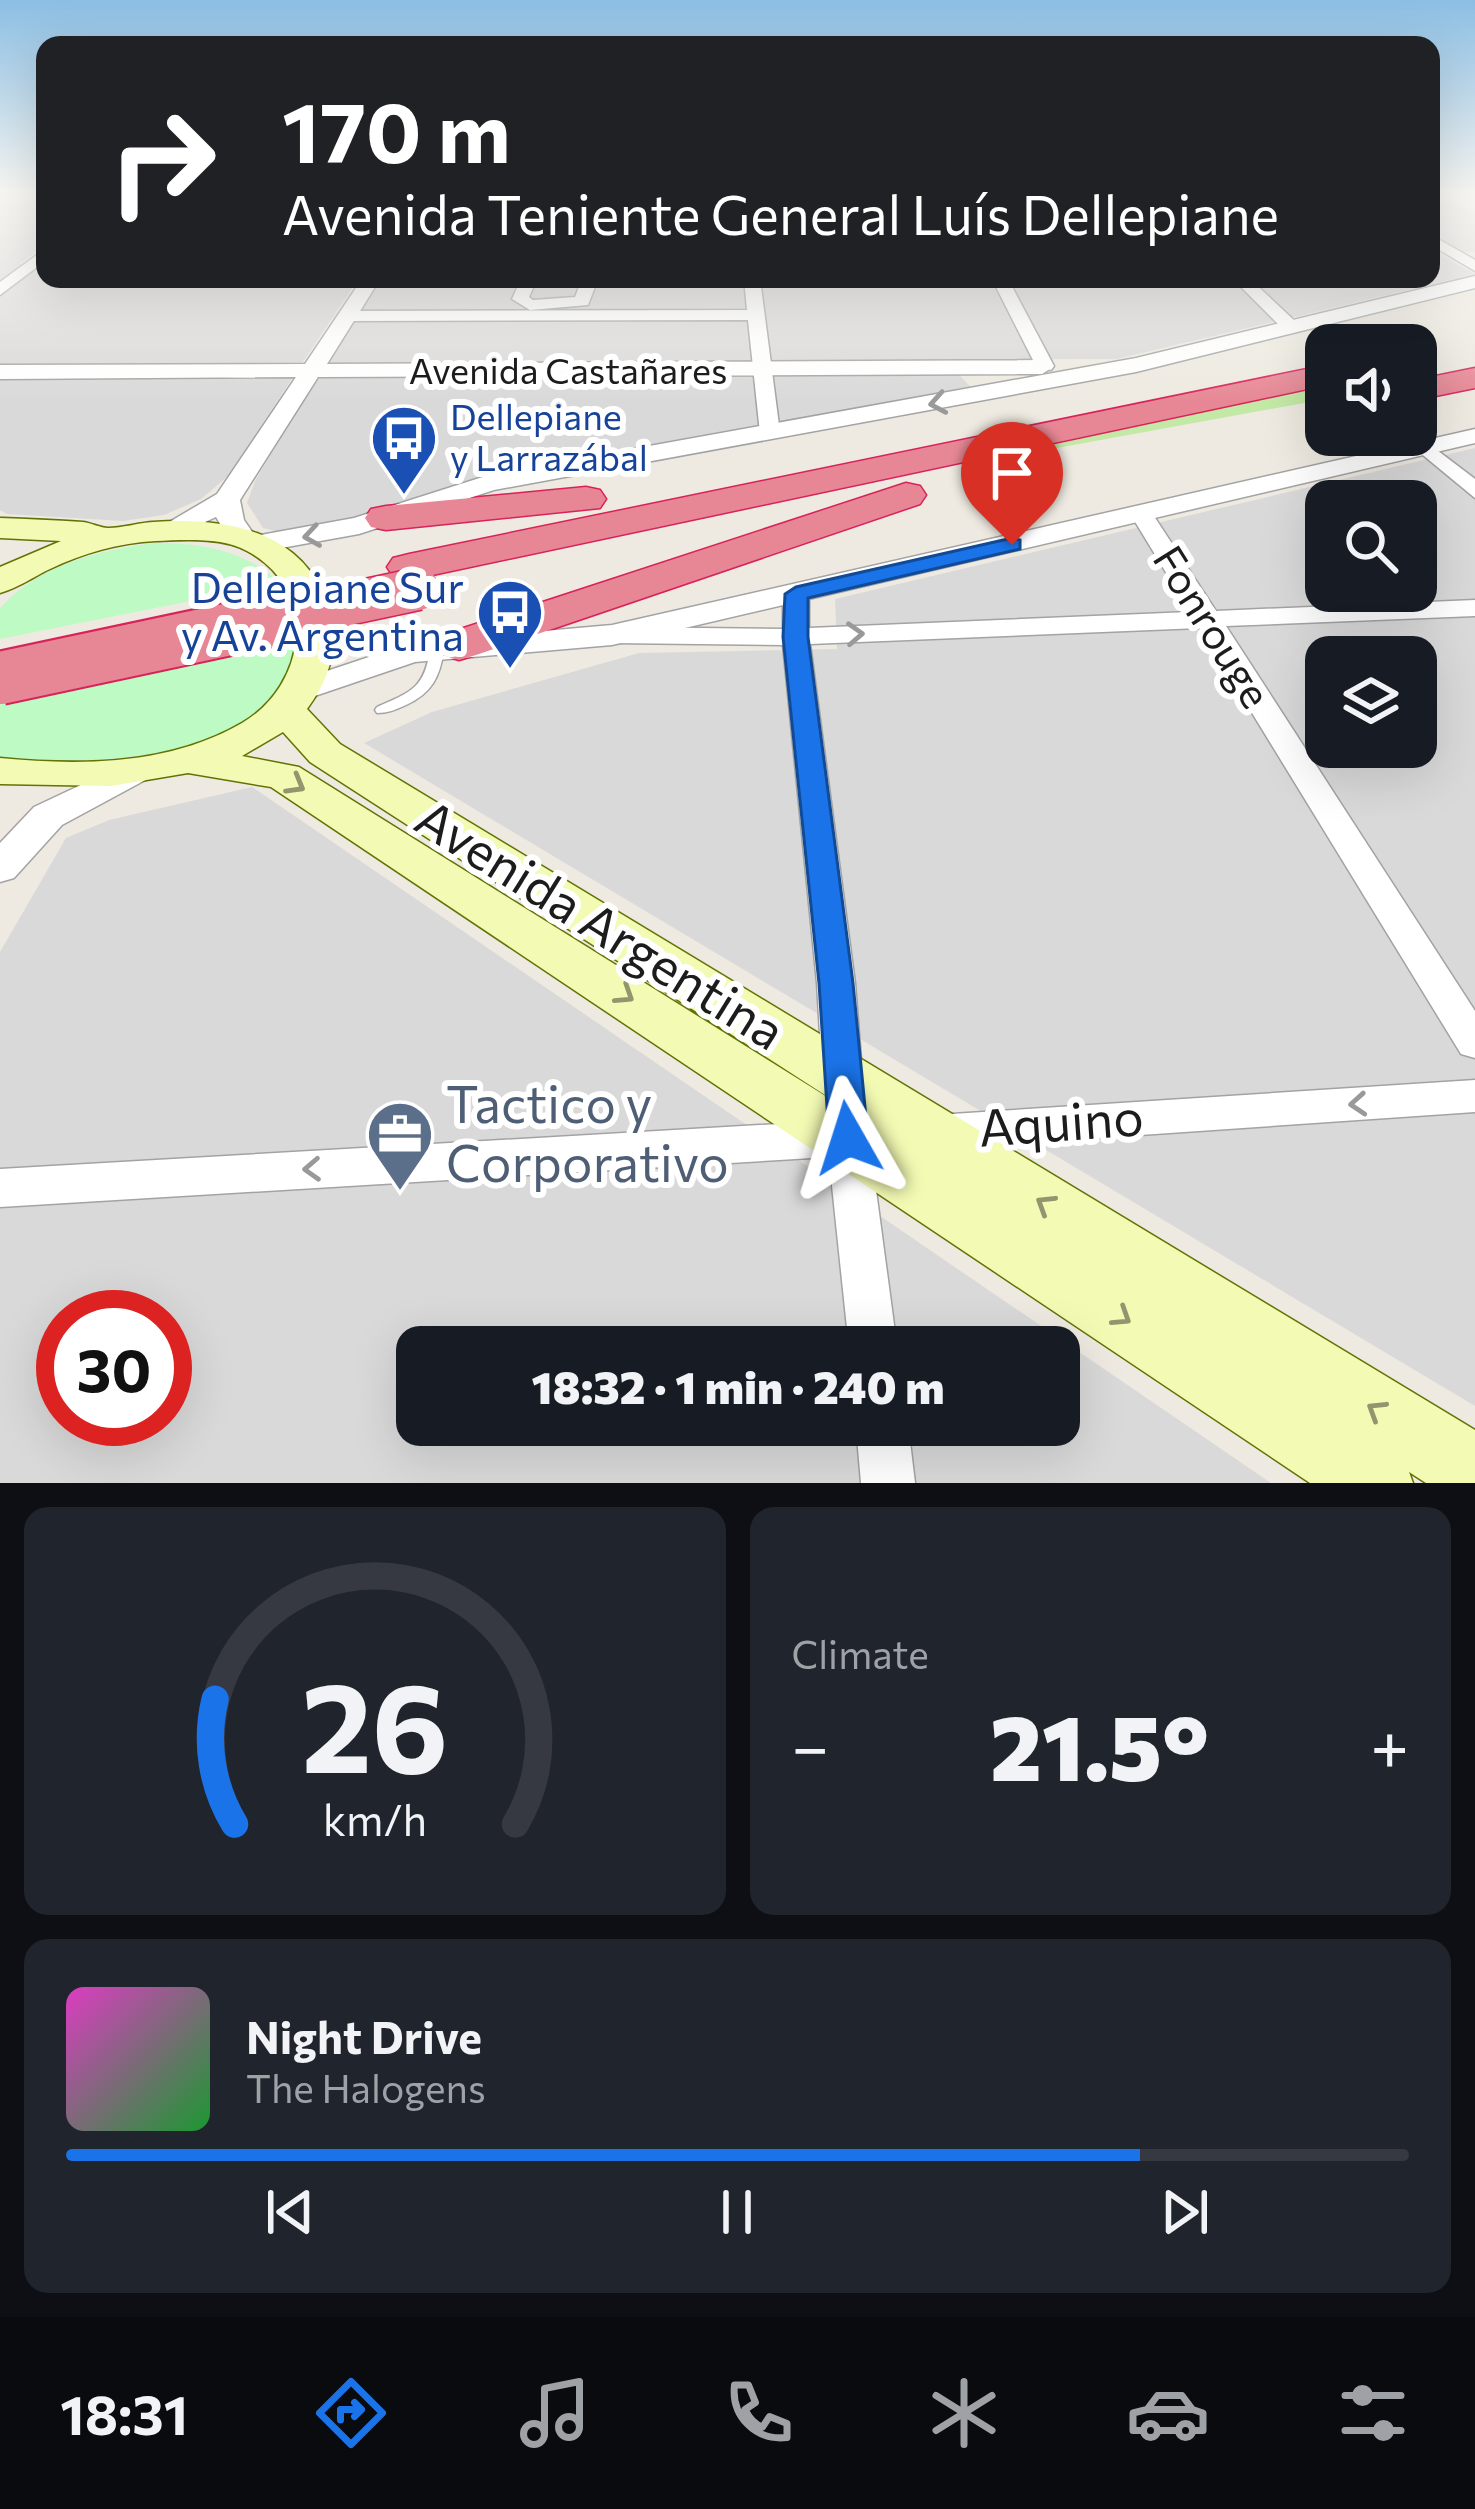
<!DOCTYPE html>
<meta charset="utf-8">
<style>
body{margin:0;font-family:Commissioner,sans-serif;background:#20242c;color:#f1f3f6;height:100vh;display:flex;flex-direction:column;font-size:45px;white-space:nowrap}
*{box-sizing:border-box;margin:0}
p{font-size:39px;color:#9ea1a6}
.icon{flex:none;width:66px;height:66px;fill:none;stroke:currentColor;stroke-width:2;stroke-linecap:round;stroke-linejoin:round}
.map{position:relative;height:1483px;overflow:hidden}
.drawer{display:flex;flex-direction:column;gap:24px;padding:24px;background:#0d0f14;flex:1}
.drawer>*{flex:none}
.hud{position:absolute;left:36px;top:36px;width:1404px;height:252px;border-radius:24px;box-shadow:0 12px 48px #0002;background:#202124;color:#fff;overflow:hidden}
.controls{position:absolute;left:1305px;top:324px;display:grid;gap:24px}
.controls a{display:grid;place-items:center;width:132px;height:132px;border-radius:24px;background:#171b24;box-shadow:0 12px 48px #0002;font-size:60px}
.speed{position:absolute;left:36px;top:1290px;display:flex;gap:24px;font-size:60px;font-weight:700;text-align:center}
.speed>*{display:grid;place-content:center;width:156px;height:156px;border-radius:50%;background:#171b24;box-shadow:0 12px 48px #0002;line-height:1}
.speed .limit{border:18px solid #d22;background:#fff;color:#111}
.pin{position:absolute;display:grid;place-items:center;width:102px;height:102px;color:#fff;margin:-123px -51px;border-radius:50% 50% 50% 0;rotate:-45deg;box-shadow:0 0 12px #0007}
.pin .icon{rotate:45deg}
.me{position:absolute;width:132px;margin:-66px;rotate:354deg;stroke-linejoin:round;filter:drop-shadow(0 0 9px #0008)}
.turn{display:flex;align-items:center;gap:42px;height:252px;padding:0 48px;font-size:54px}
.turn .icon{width:156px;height:156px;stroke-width:2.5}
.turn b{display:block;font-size:84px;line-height:102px}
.big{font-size:90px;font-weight:800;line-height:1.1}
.drawer .tile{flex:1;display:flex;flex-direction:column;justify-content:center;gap:18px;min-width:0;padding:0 42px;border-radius:24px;background:#20242c}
.drawer .dial{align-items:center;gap:0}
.dial svg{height:312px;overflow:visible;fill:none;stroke:#363941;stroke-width:7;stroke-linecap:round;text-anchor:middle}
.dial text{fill:#f1f3f6;stroke:none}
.song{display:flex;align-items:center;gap:36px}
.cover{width:144px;height:144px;border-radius:18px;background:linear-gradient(135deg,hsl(310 70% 55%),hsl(130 70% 35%))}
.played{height:12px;border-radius:6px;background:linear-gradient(90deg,#1a73e8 80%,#363941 80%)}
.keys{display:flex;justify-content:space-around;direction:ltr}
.heat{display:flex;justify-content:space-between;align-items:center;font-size:66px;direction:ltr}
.drawer .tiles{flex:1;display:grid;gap:24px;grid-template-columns:1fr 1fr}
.tile:last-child{grid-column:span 2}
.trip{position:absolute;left:396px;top:1326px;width:684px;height:120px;border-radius:24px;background:#171b24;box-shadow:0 12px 48px #0002;font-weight:800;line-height:120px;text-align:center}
.menu{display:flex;height:192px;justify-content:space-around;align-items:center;background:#090b0e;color:#9ea1a6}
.menu .icon{width:84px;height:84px}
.menu .current{color:#1a73e8}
.menu b{font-size:54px;color:#f1f3f6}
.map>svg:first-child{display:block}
</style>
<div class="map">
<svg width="1475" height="1483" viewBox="0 0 1475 1483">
<rect width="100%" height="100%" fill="#eeeae1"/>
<path fill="#dad9d9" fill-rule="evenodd" d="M0 194H45V244L20 264 45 265V279H358L227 477 201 499 164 515 123 521 7 514 0 510Z
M1431 194H1441L1475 213V252H1435L1475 274 1117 359H945L976 393 458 485 367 516 283 533 263 528 247 503 255 481 329 356 381 279H1431Z
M1475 448V1406L364 743 432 712 639 653 837 649 835 599ZM1326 501H1416V591H1326ZM1326 657H1416V747H1326Z
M252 787 1271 1483H0V952L66 838 109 820ZM63 1317H165V1419H63ZM417 1347H1059V1425H417Z"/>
<path fill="#c4e9a6" d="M1326 380V399L986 461Z"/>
<path fill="#bdfac4" d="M155 543C202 543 244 550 281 583L0 639V608C39 565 99 550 155 543Z
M300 624C297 643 296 672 285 687 230 763 84 764 0 759V689Z"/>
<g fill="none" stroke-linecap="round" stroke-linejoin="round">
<defs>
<path id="service" d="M437 645 444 649C440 677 432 693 406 705 395 710 388 713 377 713L375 710 377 707C411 692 425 688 430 649Z"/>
<path id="minor" d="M1431 235 1475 260V271L1431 245Z
M45 249V261L0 295V282Z
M521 279H537L529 297 533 300 575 297 582 279H598L588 305 530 310 512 299Z
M744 279H760L780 433 770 439 760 433 748 320 346 321 338 316 346 311 747 310Z
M992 279H1008L1054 366 1051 370 1036 366Z
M1233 279H1250L1297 323V331H1285Z
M1425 441 1475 479V498L1418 451 1415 447Z
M1142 508 1150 510 1216 611 1475 600V616L1226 626 1475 1011V1058L1461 1054 1200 628 810 644 855 983 863 1085 857 1096 843 1101 829 1096 823 1085 817 983 783 645 612 643 599 635 612 627 783 629V594L796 586 809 594V628L1190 612 1131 515Z
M1475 1080V1112L936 1149 921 1144 915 1132 921 1120 936 1115Z
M848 1120 863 1126 869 1138 897 1347H849L829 1157 0 1207V1169Z
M856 1425H908L915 1483H861Z"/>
<path id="tertiary" d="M1475 276V288L1136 372 494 490 359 534 259 552 232 544 216 517 168 539 154 531 217 494 296 377 0 379V365L305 364 362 279H380L327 364 1042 360 1053 367 1042 374 318 377 240 500 244 520 255 536 354 518 489 475 1136 358Z
M1475 429V443L612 645 415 662 300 701 288 698 283 691 288 684 411 643 612 625Z
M136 759 149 762 155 770 149 778 62 825 14 878 0 882V843L34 807Z"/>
<path id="secondary" d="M0 518C27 519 55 520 83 522 91 523 101 528 108 528 122 528 138 523 153 522 223 517 303 529 328 606 340 644 331 677 307 709L340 744 1475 1430V1483H1426L1409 1472 1413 1483H1310L271 787 188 773 111 786 0 784V758C81 766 170 765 242 723 307 685 320 590 247 551 223 537 183 540 156 541 119 543 83 553 50 569 33 577 18 588 0 593V567L61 541 0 538ZM283 732 310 762 856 1115 299 767 242 756Z"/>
<path id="motorway" d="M1326 365V385L409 580 393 576 387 567 393 558 409 554Z
M1475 368V388L1416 400V380Z
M906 483 920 486 926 495 920 504 476 655 459 660 442 655 435 645 442 635Z
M586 487 600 490 606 499 600 508 386 530 371 527 365 518 371 509 386 506Z"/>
</defs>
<use href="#service" stroke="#a3a3a3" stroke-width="3"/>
<use href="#minor" stroke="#a3a3a3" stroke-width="3"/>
<use href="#tertiary" stroke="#a3a3a3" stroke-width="3"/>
<use href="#secondary" stroke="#627304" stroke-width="3"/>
<use href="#motorway" stroke="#d82259" stroke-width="3"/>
<use href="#service" fill="#fff" fill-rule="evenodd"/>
<use href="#minor" fill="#fff" fill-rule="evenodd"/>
<use href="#tertiary" fill="#fff" fill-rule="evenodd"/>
<use href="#secondary" fill="#f3fab3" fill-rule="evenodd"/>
<use href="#motorway" fill="#e78795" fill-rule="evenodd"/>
<defs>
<path id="motorway-bridge-far1" d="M263 622 418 589"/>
<path id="motorway-bridge" d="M0 678 277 619"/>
</defs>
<use href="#motorway-bridge-far1" stroke="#d82259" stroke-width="45" stroke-linecap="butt"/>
<use href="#motorway-bridge" stroke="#d82259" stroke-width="56" stroke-linecap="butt"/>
<use href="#motorway-bridge-far1" stroke="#e78795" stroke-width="42"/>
<use href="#motorway-bridge" stroke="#e78795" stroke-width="52"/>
</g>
<defs><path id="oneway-chevron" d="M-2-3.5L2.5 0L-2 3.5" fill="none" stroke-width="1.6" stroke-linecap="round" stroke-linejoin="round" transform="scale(3)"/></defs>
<g stroke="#999">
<use href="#oneway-chevron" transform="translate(938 403) rotate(170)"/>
<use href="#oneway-chevron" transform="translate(312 536) rotate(171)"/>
<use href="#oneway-chevron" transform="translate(855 634) rotate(-3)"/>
<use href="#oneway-chevron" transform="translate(1358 1104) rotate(176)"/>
<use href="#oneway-chevron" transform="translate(312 1169) rotate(177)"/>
</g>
<g stroke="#92966f">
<use href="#oneway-chevron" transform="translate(296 785) rotate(30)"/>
<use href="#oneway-chevron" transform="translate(625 995) rotate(33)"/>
<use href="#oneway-chevron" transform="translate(1045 1204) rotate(-148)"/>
<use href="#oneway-chevron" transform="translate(1122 1317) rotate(33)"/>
<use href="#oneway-chevron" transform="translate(1376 1410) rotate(-148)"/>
</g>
<linearGradient id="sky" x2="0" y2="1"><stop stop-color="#8bbee3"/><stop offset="0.48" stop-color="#f7f6f2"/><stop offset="1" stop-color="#f7f6f2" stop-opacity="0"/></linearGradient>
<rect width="1475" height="402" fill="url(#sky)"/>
<path fill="#1a73e8" stroke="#114b97" stroke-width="3" d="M1012 538 1020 540V549L808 598V637L853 983 868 1138 862 1150 848 1154 835 1150 829 1138 819 983 783 637 785 594 796 587Z"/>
<defs>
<symbol id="bus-pin" viewBox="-11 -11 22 30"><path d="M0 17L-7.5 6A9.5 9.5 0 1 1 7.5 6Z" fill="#1a4fb4" stroke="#fff"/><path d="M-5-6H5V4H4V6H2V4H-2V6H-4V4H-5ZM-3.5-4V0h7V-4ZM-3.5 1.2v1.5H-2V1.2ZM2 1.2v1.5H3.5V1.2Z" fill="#fff"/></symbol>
<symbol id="office-pin" viewBox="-11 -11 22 30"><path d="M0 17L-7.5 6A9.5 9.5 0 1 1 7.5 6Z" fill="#5c6f8a" stroke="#fff"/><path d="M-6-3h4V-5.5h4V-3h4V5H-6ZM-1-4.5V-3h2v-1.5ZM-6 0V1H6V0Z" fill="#fff"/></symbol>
</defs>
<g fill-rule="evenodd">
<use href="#bus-pin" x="366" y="400" width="76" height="104"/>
<use href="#bus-pin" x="472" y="574" width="76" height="104"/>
<use href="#office-pin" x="362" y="1096" width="76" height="104"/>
</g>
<g text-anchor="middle" stroke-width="12" stroke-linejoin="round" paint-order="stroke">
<g font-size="36" fill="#1c1c1c" stroke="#fff">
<text x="568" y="384">Avenida Castañares</text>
</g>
<g font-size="36" fill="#164399" stroke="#fff" text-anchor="start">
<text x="450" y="430">Dellepiane<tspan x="450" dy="41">y Larrazábal</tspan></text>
</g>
<g font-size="42" fill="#164399" stroke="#fff" text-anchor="end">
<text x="464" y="603">Dellepiane Sur<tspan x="464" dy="48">y Av. Argentina</tspan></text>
</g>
<g font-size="42" fill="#1c1c1c" stroke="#fff">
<text transform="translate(1212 627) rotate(58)" y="15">Fonrouge</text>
</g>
<g font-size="51" fill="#1c1c1c" stroke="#fff">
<text transform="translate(600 925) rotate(32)" y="18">Avenida Argentina</text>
<text transform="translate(1061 1123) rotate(-4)" y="18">Aquino</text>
</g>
<g font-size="51" fill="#4e5e75" stroke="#fff" text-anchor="start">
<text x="446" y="1123">Tactico y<tspan x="446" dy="59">Corporativo</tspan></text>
</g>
</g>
</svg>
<div class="controls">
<a><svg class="icon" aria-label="sound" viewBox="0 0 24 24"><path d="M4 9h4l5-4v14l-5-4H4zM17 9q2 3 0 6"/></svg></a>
<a><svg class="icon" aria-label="search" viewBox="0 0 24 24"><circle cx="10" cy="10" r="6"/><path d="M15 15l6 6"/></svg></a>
<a><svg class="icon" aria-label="layers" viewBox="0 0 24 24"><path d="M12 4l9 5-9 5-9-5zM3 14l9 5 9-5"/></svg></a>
</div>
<div class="speed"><div class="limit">30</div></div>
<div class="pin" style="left:1012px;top:545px;background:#d93025"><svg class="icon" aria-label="arrive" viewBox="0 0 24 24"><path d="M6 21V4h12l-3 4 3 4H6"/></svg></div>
<svg class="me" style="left:848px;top:1138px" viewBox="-20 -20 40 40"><path d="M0-17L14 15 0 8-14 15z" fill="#1a73e8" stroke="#fff" stroke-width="4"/></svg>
<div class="trip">18:32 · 1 min · 240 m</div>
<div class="hud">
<div class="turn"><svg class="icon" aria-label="right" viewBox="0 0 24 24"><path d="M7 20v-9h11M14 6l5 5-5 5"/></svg><div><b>170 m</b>Avenida Teniente General Luís Dellepiane</div></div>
</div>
</div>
<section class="drawer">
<div class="tiles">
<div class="tile dial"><svg viewBox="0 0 100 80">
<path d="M14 69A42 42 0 1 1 86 69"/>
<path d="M14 69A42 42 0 0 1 9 37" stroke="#1a73e8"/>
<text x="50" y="56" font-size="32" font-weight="700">26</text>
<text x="50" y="72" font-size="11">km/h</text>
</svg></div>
<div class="tile"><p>Climate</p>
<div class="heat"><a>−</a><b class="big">21.5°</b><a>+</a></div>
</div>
<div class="tile">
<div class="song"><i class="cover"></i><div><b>Night Drive</b><p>The Halogens</p></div></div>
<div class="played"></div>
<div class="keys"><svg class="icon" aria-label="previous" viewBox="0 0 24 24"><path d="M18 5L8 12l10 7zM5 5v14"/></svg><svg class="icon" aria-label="pause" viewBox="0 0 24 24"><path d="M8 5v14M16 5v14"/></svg><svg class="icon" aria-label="next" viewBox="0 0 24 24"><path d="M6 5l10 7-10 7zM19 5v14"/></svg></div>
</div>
</div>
</section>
<nav class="menu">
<b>18:31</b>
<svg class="icon current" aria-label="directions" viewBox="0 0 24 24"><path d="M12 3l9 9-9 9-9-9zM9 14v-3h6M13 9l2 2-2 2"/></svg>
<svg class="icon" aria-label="music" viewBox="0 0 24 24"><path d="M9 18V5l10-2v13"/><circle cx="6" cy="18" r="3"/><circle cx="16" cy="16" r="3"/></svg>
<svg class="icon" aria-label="phone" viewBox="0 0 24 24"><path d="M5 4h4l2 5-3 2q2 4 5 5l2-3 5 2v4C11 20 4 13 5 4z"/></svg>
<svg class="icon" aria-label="climate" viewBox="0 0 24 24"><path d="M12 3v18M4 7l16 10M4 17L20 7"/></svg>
<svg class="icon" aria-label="car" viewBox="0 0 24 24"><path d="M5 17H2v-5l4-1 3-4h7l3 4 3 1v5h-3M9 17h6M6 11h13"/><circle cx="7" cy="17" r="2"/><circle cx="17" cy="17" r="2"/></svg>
<svg class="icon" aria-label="filters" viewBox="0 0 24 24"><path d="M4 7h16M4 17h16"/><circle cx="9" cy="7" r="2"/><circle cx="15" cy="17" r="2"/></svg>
</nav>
